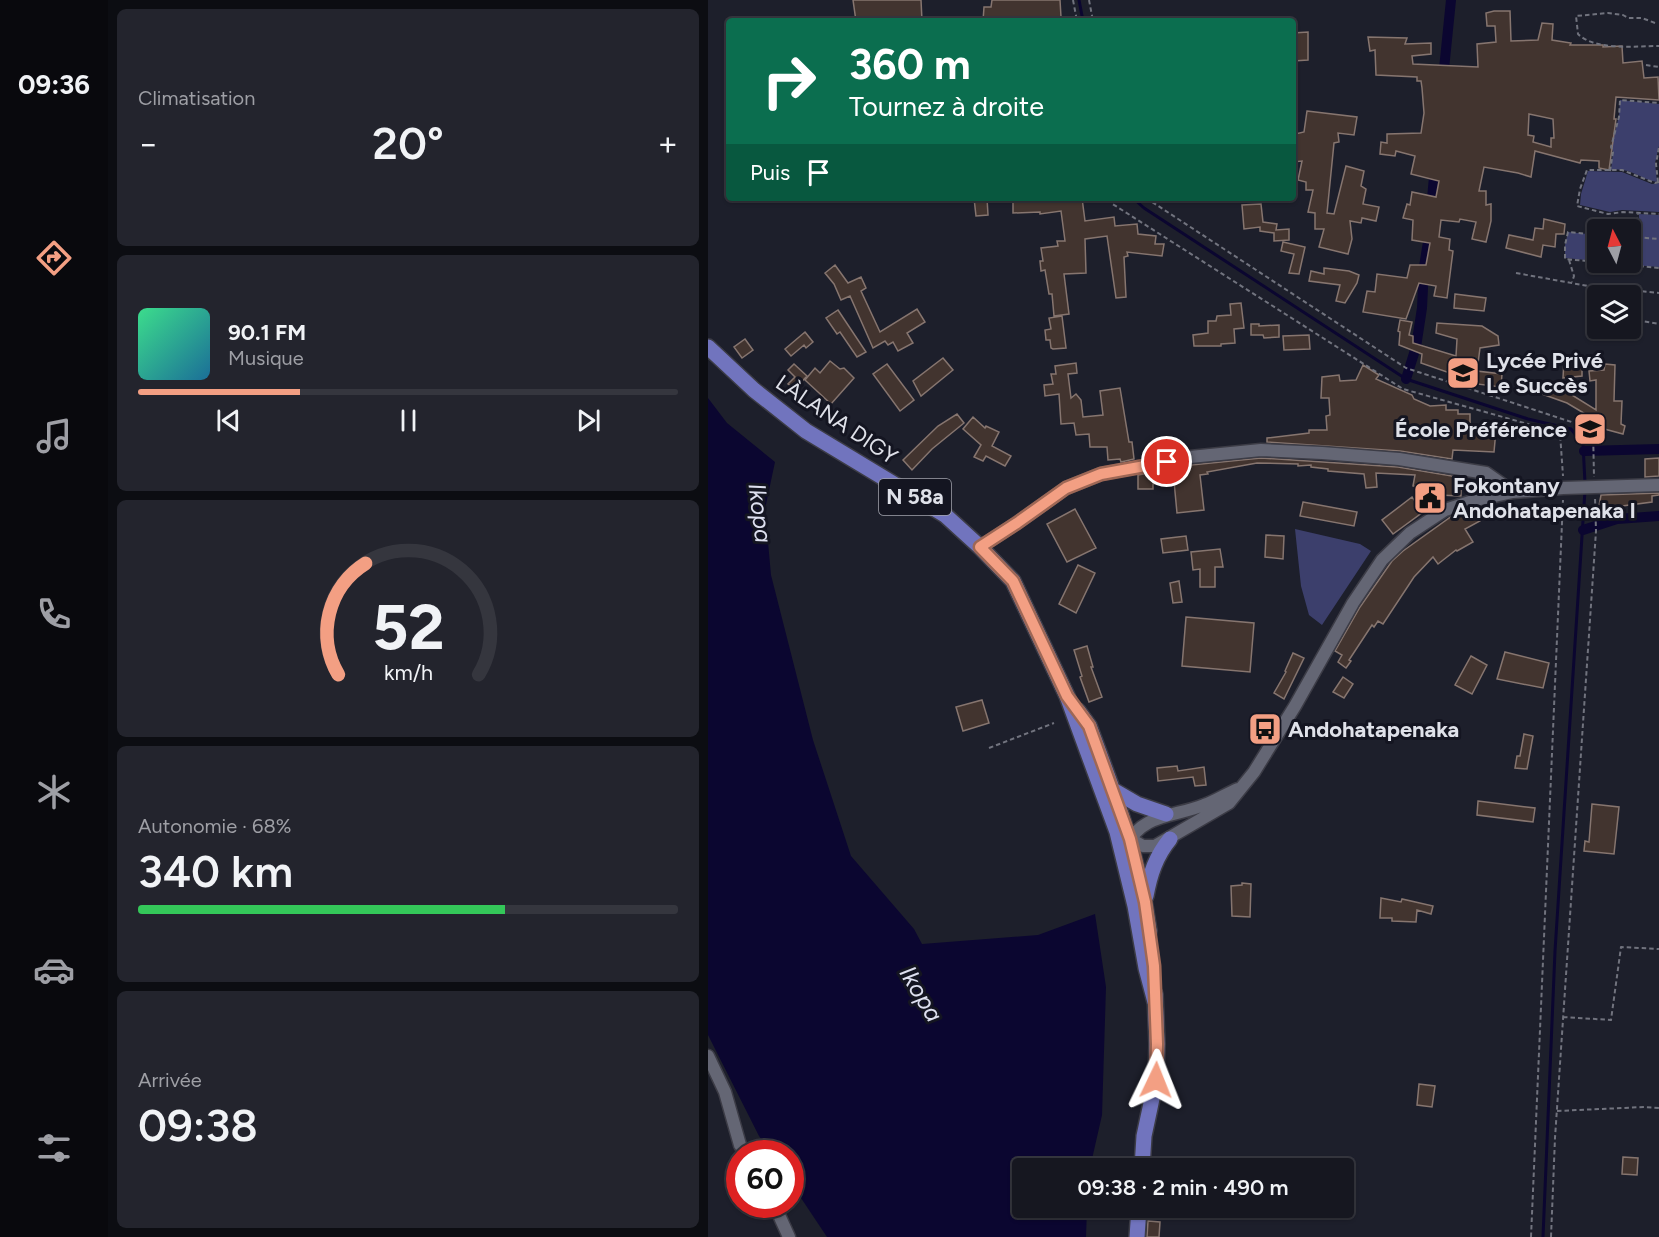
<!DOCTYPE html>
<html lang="fr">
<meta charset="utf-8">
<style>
body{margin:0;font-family:Figtree,sans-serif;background:#23242d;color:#f1f3f6;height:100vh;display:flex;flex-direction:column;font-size:22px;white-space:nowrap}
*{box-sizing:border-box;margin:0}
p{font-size:20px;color:#9e9fa5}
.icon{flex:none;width:33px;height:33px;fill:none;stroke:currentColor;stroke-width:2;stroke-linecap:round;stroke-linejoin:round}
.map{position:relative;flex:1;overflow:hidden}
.panel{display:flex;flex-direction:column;gap:9px;padding:9px;background:#0c0d12;width:600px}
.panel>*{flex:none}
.banner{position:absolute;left:18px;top:18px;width:570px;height:183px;border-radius:6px;box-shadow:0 2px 4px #0004,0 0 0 2px #35363e;background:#0b6e4f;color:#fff;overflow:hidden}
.needle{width:39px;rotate:354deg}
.fabs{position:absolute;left:879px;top:219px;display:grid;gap:12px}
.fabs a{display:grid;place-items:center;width:54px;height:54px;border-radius:6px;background:#161720;box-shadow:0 2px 4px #0004,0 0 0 2px #35363e;font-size:30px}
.speed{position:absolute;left:18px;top:1140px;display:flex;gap:12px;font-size:30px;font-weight:700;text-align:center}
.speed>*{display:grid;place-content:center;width:78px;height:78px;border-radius:50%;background:#161720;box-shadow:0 2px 4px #0004,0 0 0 2px #35363e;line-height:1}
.speed .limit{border:9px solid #d22;background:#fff;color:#111}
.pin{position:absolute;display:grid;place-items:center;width:51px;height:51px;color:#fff;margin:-26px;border:3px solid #fff;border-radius:50%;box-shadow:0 2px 6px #0007}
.me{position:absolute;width:66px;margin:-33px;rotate:2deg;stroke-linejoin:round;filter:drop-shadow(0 0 4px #0008)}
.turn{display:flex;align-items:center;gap:21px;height:126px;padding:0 24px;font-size:27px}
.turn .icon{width:78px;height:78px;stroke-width:2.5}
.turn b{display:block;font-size:42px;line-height:51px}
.then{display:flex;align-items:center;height:57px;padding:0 24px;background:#0003;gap:12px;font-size:22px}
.big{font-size:45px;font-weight:600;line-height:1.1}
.panel .card{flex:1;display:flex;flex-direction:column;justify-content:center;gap:9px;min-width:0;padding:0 21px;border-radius:9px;background:#23242d}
.panel .dial{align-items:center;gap:0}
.dial svg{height:156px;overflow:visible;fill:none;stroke:#35363e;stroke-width:7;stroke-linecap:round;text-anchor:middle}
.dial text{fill:#f1f3f6;stroke:none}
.song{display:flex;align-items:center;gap:18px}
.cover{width:72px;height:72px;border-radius:9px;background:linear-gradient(135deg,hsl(150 70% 55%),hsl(200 70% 35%))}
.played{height:6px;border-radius:3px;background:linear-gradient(90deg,#f39f83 30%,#35363e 30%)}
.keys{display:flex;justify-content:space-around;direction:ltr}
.heat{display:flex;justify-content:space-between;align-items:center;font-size:33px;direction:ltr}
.charge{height:9px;border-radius:4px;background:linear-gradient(90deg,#34c759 68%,#35363e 0)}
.trip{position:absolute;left:304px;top:1158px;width:342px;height:60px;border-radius:6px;background:#161720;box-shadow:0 2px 4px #0004,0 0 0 2px #35363e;font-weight:600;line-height:60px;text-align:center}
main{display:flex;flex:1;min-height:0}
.tab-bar{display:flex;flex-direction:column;width:108px;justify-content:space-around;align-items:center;background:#09090d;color:#9e9fa5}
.tab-bar .icon{width:42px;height:42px}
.tab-bar .active{color:#f39f83}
.tab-bar b{font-size:27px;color:#f1f3f6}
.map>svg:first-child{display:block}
</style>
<main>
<nav class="tab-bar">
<b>09:36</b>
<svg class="icon active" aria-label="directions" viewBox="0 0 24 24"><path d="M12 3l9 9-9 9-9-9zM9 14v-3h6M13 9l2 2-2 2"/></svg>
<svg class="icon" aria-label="music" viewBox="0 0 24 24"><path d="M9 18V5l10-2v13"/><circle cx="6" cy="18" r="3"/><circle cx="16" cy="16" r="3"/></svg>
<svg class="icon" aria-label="phone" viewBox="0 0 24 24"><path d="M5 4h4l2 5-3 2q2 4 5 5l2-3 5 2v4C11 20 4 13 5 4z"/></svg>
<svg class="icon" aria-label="climate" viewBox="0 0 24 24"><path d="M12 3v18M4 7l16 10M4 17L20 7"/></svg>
<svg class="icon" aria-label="car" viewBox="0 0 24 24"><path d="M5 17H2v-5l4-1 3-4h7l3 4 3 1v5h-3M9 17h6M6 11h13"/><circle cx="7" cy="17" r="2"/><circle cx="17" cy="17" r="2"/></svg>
<svg class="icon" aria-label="filters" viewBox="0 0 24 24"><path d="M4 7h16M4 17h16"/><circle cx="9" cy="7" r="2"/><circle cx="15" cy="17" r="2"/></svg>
</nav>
<section class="panel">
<div class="card"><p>Climatisation</p>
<div class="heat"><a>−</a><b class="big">20°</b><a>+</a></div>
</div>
<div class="card">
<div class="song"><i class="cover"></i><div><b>90.1 FM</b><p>Musique</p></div></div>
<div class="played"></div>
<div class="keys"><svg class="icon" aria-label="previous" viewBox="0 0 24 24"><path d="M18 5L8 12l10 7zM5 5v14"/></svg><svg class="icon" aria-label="pause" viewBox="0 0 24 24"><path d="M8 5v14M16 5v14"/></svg><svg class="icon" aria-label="next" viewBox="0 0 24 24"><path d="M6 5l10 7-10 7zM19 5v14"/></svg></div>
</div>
<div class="card dial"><svg viewBox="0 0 100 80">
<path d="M14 69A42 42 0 1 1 86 69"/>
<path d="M14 69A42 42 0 0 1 28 12" stroke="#f39f83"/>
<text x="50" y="56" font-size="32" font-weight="700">52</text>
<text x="50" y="72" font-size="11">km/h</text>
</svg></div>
<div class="card"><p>Autonomie · 68%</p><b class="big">340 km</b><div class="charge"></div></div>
<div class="card"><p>Arrivée</p><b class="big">09:38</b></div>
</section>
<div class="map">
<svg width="951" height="1237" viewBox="0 0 951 1237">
<rect width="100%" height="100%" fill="#1d1f2b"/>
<path fill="#3c3f6c" d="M912 100 951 104V146L947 163 949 182C931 179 923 167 903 170L905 152 903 147 911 116Z
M880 171 914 172 944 184 951 183V212L914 210 902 212 872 205 873 194Z
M931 214 951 215V267L899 263 922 262 923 236 928 238 931 224Z
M860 232 889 235V261L857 258V245Z
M587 529 652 544 663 551 614 625 601 615 593 586Z"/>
<path fill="#0b0630" d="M0 398 19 423 67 462 57 509 63 575 105 740 143 856 206 929 214 944 330 935 387 914 398 987 394 1115 382 1168H315V1208H379L378 1237H119L83 1183 82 1154 63 1153 51 1136 0 1035Z"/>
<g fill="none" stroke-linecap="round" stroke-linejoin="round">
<path stroke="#0b0630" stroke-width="3" d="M371 0 375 21
M425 198 436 208 698 379 820 419 863 429 875 444 877 483
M835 1237 847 951 877 490"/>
<path stroke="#0b0630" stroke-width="10" d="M735 79 743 0
M723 210 727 166
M698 379 708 347 714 308 716 267 722 229
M876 451 951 449
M875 530 909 519 951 516"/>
</g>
<path fill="#42342f" stroke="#86756f" stroke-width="1.5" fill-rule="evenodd" d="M145 0H213L214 21H148Z
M284 0H352L353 17 325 21H275L276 7H283Z
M786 11H802L803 41 830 40 834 23 845 24 844 40 863 43 862 45H895V47L914 46 915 63 934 61 936 78 950 77 951 100 908 97 906 119H908L901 170 891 168V161L873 160 872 163 827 151 823 177 810 173 776 167 771 191H778V205L783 204V221L778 242 764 239 768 222 752 219 751 222 733 220 731 237 742 239 741 250 745 251 739 298 726 296 728 286 711 283 698 319 655 312 659 291 667 292 669 274 699 278 702 265H718L722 243 704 240 705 220 695 218 699 204 702 205 704 192 728 197 731 181 703 174 707 156 688 151 687 156 672 154 673 142 679 143V134L713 133 716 113 714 88 713 81H709V77L668 75 667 50 662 51 660 37 699 38 697 44 723 43V54L704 56 705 64 770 67 769 44 788 42 787 26H779L778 13ZM821 114 845 119 846 138H843V147L825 142 826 136 820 135Z
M600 32V60L585 61V33Z
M599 111 649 117 646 135 630 133 631 142 626 143 619 213 626 214 638 166 656 171 653 186 658 189 655 204 671 207 668 221 654 218 653 223 642 221 644 239 640 254 611 247 616 229H607V213L600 212 605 190H598V182L590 180 594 161 585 162V141H587V134L596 132Z
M266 198H279L280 215 268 216Z
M305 198H339V201L374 198 377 221 406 217 407 226 429 224 430 234 448 236 447 244H456L454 256 419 252 420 256 416 257 418 297 408 298 399 236 377 239 378 273 356 274 361 314 346 316 344 294H341L337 270 333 271 332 261H335L333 248 350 246 349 241H357L353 211 332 214V212L305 213Z
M553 204 555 222 569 224 568 230 581 229V240L566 241V233L552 231V227L536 229 534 205Z
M836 219 857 224 856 234H848L847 247 835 245 833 257 798 248 801 235 825 240 827 228 835 229Z
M575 242 597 247 591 274 581 273 586 254 573 251Z
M127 265 140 283 153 277 158 288 153 291 172 332 209 309 217 322 199 333 205 343 190 351 185 342 180 345 177 341 165 348 142 296 133 300 126 284 117 273Z
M616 268 641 271 651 275 649 283 637 303 628 301 632 285 601 281 603 271 616 274Z
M747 294 778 298 776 311 746 308Z
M533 303 536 328 526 329 527 343 513 344V346H486L485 335 500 333V321H508L509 316 523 315 522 304Z
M130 310 158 352 149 357 132 332 129 334 118 318Z
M354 316 358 348 345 349 343 348 342 340H338L337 330 343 329 341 318Z
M692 320 704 322 701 335 705 336V343L748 356 749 339 728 333 729 323 774 326 790 336 791 345 772 348 769 371 794 374 793 387 769 384 770 382 742 375V373L713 363 714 354 691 345 692 332 690 331Z
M543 324H551V326L571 325V337L556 338 555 335H543Z
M97 332 105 342 98 348 96 345 83 356 77 349Z
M601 335 602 349 576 350 575 336Z
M37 339 45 350 34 358 26 347Z
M235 358 245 370 213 396 205 381Z
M122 361 132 369 136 368 146 378 123 404 97 380 107 368 112 373Z
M856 361 864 362V365H874V376L855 378Z
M368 363 369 373 360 374 363 398 368 394 373 400 375 417 395 415 392 391 412 388 421 442H424L426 459 413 462 412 459 400 460 399 447H382L381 434 368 435 366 423 353 424 351 394 337 396 336 385 345 384 343 374H348L347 366Z
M86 364 99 376 87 389 80 384 87 377 80 370Z
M179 364 206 400 192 411 165 374Z
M897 364 907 365 906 401H914L913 424 917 426 915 434 889 427 882 422 884 419 874 412 859 403 834 394 835 392 854 393V392L864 395 888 410V380L882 381 881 371 896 370Z
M655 365 671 375 668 379 704 395 706 399 722 406 738 405V410H750V414H762V427L788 430 786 452 745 450 744 459 692 451 559 442V438L601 433V430H619L618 416 622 415 621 398H613L614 377 631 375 632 381 648 380Z
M249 414 256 423 224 449 204 470 195 460 230 426Z
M265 417 277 428 278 426 291 432 284 446 303 456 297 466 278 456 275 461 266 457 273 445 255 429Z
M553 458 690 467 750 477 749 482H753V496L708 494 716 488 705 486 707 475 668 473 669 487 658 488 656 474 620 471V469L603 467V465L590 466V464L549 463 499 472 500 474 492 475 496 510 469 513 466 481 445 484V489H430V475L483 465Z
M951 458V476L937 477V459Z
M951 493V495L944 496V502L899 508 891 506 893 495Z
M704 497 715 512 685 534 674 520Z
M595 502 649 512 646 526 592 516Z
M367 509 388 548 359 562 339 524Z
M768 509 772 521 757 529 765 542 749 551 748 550 730 564 725 557 706 577 675 624 670 621 666 627 664 625 641 660 643 661 638 668 630 662 634 655 627 651 652 607 684 561 695 551 744 516Z
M558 535 576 536 575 559 557 557Z
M478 536 480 550 455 553 453 539Z
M512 549 515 567H507V587H492V569L485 570 483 552Z
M370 565 387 573 368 613 351 604Z
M471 581 474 602 465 603 462 583Z
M478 617 546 623 542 672 474 666Z
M379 646 385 667H383L394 697 381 702 372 677 374 676 366 650Z
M797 652 841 663 835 688 789 679Z
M585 653 596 658 576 699 566 693 578 672 577 671Z
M763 656 779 665 764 694 747 685Z
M635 677 645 684 636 698 625 692Z
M274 700 281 723 255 731 248 707Z
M816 734 825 736 819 769 807 768 809 756H812Z
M469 766 470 771 496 767 498 785 487 786 485 777 450 781 449 768Z
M770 801 827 808 825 822 769 815Z
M884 804 911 807 906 854 876 851 877 841 881 842Z
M534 883 543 884 542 917 524 916 523 886 534 885Z
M673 898 693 902 694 899 725 906 723 914 709 910 708 922 684 921V918H672Z
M711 1084 727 1086 724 1107 709 1105Z
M915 1157 930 1158 929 1175 914 1174Z
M440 1221 452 1222 451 1237H439Z"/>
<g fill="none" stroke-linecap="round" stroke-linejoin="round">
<defs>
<path id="minor" d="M272 547 309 523 358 488 393 474 482 457 553 450 614 453 691 459 778 473 805 492
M417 836 435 846H447L521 803 546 772 587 706 645 603 674 560 702 533 737 510 768 500 805 492 855 488 951 485
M418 846C435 813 466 817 496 805 508 801 518 794 530 789
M0 1056 17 1092 32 1145 38 1154
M66 1204 81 1237"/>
<path id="major" d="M0 347 46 390 98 431 237 515 272 547 305 581 359 696 409 832 427 906 438 968 447 1002
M370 711 381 726C407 795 431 858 441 931
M405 790 429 804 458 814
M438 896C442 874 448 856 462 839
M434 1168 436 1136 448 1080 449 1044 447 994
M429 1237 431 1208"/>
</defs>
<use href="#minor" stroke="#3c3c46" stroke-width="15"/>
<use href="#major" stroke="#3c3c46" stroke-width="18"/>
<path stroke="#71737e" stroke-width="2" stroke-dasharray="4.5 3" stroke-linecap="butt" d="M365 0 369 21
M381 0 385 21
M947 23 934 18H920L915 15 900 13 868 16 870 34C887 51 928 46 951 46
M938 65 951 67
M902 171 905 152 903 147 911 117 912 100 951 103
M950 182 948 164 951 147
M951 182 947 183 914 170H879L872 189 869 206 900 214 915 212 951 214
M402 198 403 203 695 389 852 433 855 476
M438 198 698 368 885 429 886 477
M890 235 860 232 857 245V259L890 262
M922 235 927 237 951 239
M927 237 930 213
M861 260 866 276 864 282
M894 262 951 268
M808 273 880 286 951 293
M880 286 879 307 890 311
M922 319 951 324
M281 748 346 723
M855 1017 903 1020 913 947 951 949
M849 1111 936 1107 951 1108
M823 1237 855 500
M843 1237 847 1138 888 531 887 497"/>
<use href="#minor" stroke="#646674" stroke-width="12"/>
<use href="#major" stroke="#7174be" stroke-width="15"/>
</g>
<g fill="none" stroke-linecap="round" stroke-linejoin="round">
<defs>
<path id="route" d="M448 1080 449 1044 446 966 437 902 422 839 381 726 359 696 305 581 272 547 309 523 358 488 393 474 459 462"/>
</defs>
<use href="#route" stroke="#9e6755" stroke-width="15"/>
<use href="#route" stroke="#f39f83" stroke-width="10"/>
</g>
<defs>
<symbol id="school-square" viewBox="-11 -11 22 22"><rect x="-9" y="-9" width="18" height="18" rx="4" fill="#f39f83" stroke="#141521"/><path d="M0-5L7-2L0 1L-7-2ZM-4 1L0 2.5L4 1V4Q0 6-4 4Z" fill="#111"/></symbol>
<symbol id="civic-square" viewBox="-11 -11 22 22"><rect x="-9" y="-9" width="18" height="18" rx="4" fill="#f39f83" stroke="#141521"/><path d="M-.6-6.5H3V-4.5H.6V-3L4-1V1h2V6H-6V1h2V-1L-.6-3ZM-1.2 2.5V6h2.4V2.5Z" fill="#111"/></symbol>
<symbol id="bus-square" viewBox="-11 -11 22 22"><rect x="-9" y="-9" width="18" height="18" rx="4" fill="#f39f83" stroke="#141521"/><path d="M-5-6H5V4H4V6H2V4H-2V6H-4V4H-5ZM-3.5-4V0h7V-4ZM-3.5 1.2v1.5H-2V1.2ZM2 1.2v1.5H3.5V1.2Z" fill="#111"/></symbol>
</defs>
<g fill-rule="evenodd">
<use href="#school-square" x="736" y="354" width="38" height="38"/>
<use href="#school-square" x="863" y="410" width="38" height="38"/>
<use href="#civic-square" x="703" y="479" width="38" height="38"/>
<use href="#bus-square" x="538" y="710" width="38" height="38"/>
</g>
<g text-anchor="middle" stroke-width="6" stroke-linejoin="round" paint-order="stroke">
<rect fill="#141521" stroke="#a2a4ad" stroke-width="1.5" x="171" y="479" width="72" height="36" rx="4.5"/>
<g font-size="21" font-weight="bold" fill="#dfe1e9">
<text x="207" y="504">N 58a</text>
</g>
<g font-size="22" font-weight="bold" fill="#dfe1e9" stroke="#141521" text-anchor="start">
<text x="778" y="368">Lycée Privé<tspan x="778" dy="25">Le Succès</tspan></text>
<text x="859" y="437" text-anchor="end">École Préférence</text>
<text x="745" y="493">Fokontany<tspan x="745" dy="25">Andohatapenaka I</tspan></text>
<text x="580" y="737">Andohatapenaka</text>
</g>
<g font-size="22" fill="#dfe1e9" stroke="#141521">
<text transform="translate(129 419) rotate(34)" y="8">LÀLANA DIGY</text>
</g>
<g font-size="24" font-style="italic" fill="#dee0f0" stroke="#141521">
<text transform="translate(52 513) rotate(83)" y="8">Ikopa</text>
<text transform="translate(213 994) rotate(59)" y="8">Ikopa</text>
</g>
</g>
</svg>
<div class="fabs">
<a><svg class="needle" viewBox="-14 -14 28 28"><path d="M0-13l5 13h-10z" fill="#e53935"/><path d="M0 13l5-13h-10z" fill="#9e9fa5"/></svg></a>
<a><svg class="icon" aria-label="layers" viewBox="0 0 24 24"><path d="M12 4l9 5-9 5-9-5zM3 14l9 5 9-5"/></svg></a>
</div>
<div class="speed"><div class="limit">60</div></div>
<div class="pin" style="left:459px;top:462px;background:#d93025"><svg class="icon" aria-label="arrive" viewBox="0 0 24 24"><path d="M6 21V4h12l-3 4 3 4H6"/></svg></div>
<svg class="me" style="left:448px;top:1080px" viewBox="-20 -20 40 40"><path d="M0-17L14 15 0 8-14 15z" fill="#f39f83" stroke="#fff" stroke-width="4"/></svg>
<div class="trip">09:38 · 2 min · 490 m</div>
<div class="banner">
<div class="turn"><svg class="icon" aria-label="right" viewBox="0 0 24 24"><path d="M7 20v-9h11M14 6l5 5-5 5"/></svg><div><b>360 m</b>Tournez à droite</div></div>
<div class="then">Puis<svg class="icon" aria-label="arrive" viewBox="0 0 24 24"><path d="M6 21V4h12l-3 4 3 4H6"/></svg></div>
</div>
</div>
</main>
